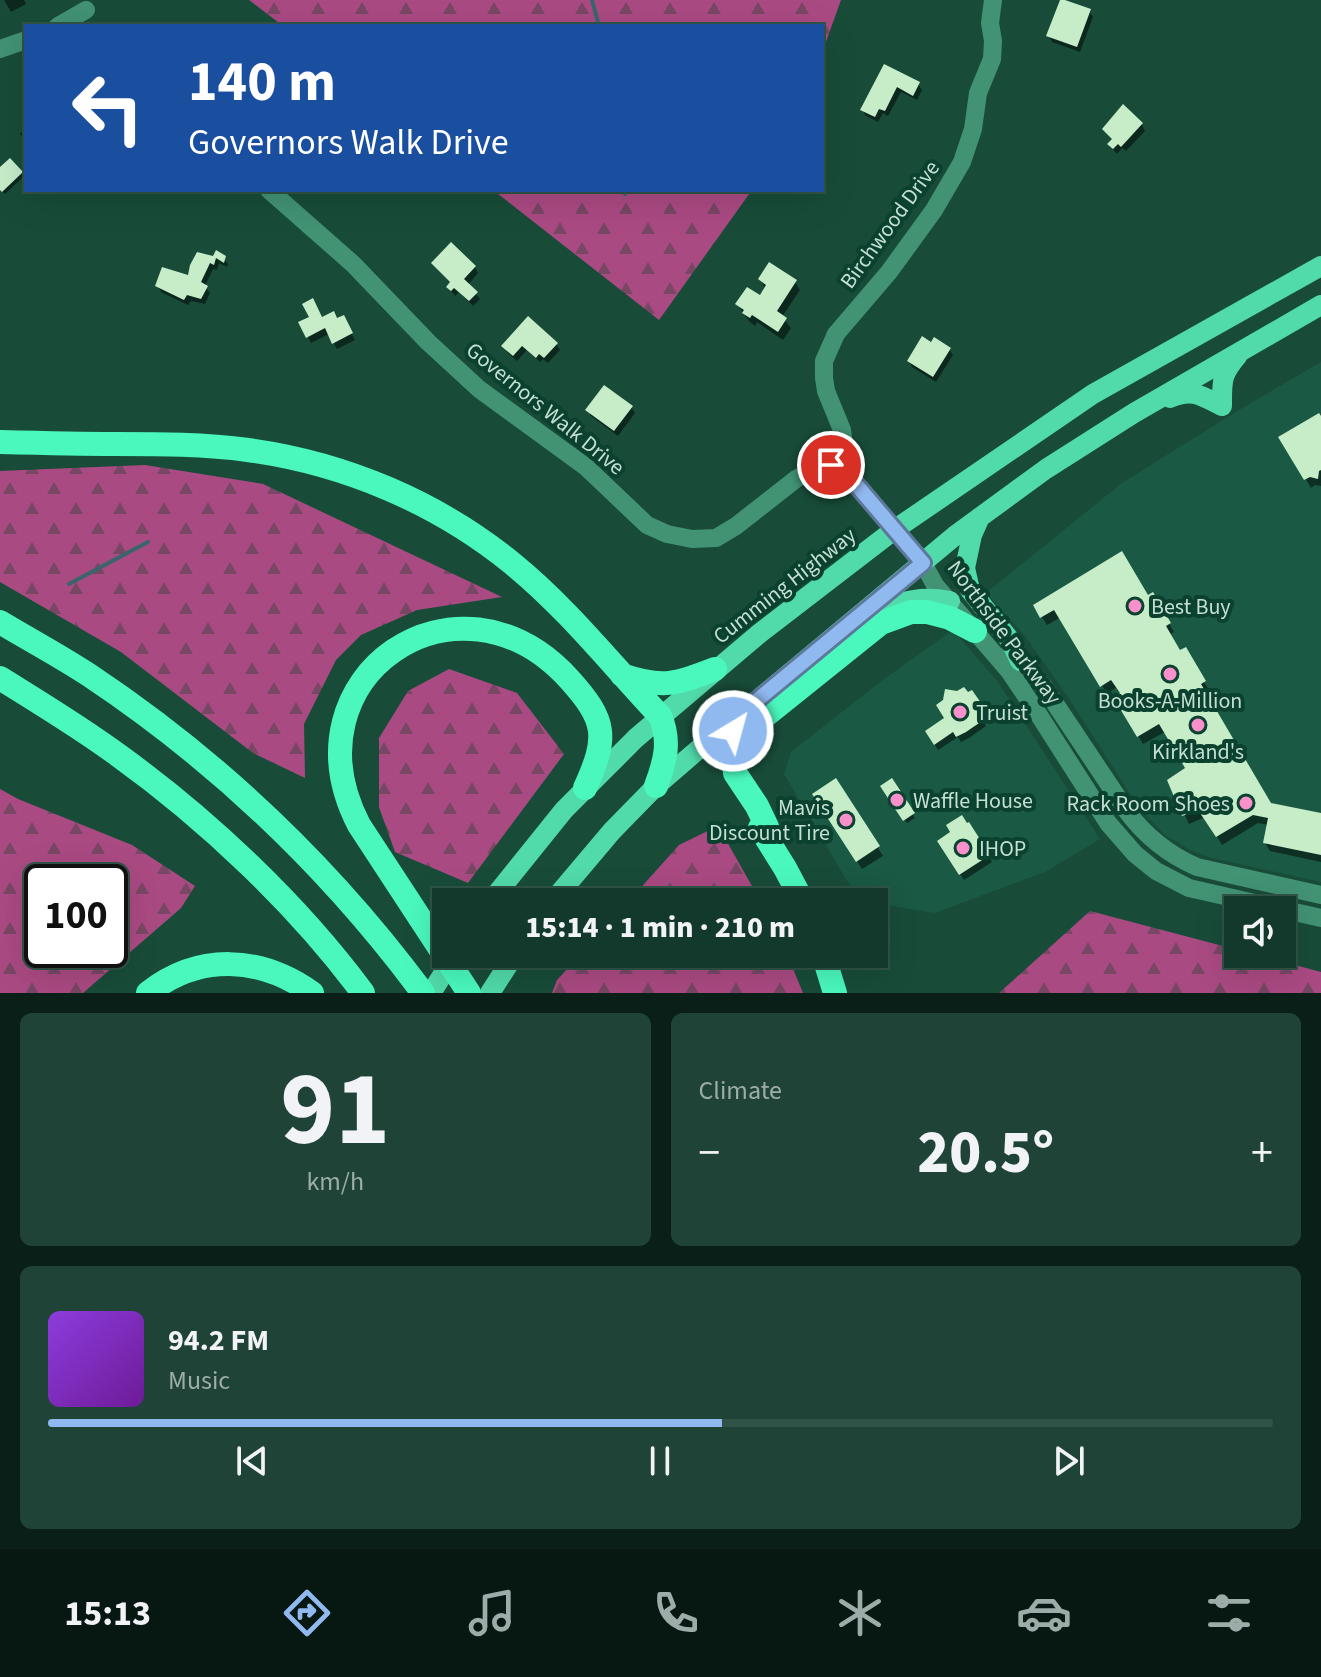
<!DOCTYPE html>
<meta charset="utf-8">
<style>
body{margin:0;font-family:"Source Sans 3",sans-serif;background:#1f4437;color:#f1f3f6;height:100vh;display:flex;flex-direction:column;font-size:30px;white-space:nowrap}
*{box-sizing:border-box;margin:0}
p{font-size:26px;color:#9caca9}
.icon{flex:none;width:44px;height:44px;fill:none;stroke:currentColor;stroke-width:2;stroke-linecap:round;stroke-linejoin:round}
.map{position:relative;height:993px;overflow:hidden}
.drawer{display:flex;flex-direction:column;gap:20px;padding:20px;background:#0a1f18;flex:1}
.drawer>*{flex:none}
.banner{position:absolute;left:24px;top:24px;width:800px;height:168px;border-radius:0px;box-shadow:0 8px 32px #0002,0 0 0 2px #315347;background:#1a4fa0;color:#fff;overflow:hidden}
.tools{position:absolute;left:1224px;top:896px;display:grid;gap:16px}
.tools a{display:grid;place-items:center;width:72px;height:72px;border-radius:0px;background:#12392b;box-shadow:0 8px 32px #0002,0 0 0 2px #315347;font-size:40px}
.speed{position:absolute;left:24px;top:864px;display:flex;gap:16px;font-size:40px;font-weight:700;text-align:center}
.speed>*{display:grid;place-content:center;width:104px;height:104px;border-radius:50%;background:#12392b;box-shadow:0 8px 32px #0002,0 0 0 2px #315347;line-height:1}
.speed .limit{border:4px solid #111;border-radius:12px;background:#fff;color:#111}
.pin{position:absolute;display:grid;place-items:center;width:68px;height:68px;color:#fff;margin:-34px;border:4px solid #fff;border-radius:50%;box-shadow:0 2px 8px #0007}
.me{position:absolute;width:88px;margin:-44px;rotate:37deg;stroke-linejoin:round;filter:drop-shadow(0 0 6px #0008)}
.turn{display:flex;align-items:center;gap:28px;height:168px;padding:0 32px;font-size:36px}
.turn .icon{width:104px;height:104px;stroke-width:2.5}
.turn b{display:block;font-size:56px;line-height:68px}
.big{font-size:60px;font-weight:800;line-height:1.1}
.drawer .widget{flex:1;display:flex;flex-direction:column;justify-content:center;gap:12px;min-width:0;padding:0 28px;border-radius:12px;background:#1f4437}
.drawer .dial{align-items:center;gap:0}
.dial b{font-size:104px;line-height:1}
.song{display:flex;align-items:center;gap:24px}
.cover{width:96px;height:96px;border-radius:12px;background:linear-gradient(135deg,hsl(270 70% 55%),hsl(280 70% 35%))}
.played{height:8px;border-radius:4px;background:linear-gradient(90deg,#90b9f0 55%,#315347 55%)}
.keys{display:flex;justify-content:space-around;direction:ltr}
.heat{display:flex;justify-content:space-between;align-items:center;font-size:44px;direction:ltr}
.drawer .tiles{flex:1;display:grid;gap:20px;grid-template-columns:1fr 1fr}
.widget:last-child{grid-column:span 2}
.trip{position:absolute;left:432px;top:888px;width:456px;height:80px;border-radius:0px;background:#12392b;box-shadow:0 8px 32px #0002,0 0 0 2px #315347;font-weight:800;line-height:80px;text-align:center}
.tabs{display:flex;height:128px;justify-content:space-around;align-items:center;background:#071711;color:#9caca9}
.tabs .icon{width:56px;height:56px}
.tabs .current{color:#90b9f0}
.tabs b{font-size:36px;color:#f1f3f6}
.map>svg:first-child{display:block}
</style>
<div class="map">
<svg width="1321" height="993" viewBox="0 0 1321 993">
<defs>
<pattern id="forest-firs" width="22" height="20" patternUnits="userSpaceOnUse" patternTransform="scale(2)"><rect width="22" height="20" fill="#aa4a83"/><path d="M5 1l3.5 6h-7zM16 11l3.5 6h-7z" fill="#784764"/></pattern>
</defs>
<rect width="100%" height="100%" fill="#184c39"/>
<path fill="#1a5944" d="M1321 362V882L1212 858 1192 851 1165 835 1139 808 1070 700 1025 636 986 593 1122 483 1239 410Z
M953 630 998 682 1100 839 1045 872 935 913 874 903V902L859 901 784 774 791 752 884 679Z"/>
<path fill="url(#forest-firs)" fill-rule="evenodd" d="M249 0H841L822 53V26H283Z
M493 190H752L659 320Z
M145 465 263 484 502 597 417 610 361 635 336 660 304 724 305 778 253 753 121 652 0 582V471Z
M449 669 517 693 564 754 468 883 395 852 379 807V738L408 691Z
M0 789 18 799 132 845 195 886 181 908 83 993H0ZM42 882H110V950H42Z
M718 826 761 902H628L679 845Z
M1090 911 1238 950V954H1254L1321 972V993H999Z
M581 954H787L803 993H552L557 980Z"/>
<path fill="#0007" d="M4 0H24L26 4 11 12Z
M1089 11 1093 17 1080 52 1052 42 1049 36Z
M885 66 918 84 922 90 917 100 901 92 888 116 883 113 878 122 866 116 862 110Z
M1123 107 1142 125 1145 131 1126 151 1122 148 1117 154 1109 144 1113 140 1104 130Z
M26 127V141L20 134Z
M0 170 22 173 24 176 5 194 0 189Z
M219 252 228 264 227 267 219 263 217 270 213 269 205 286 210 293 205 304 191 301 188 305 161 292 158 286 189 278 213 258Z
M433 263 475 267 478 273 468 285 480 299 473 306 459 292 455 296 448 287 452 284 437 269Z
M760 279 795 282 800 290 782 317 791 328 783 340 757 322 755 326 749 321 738 305 760 298 765 288Z
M343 318 355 340 337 349 329 334 311 343 301 323 337 321Z
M556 344 560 350 548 363 543 359 540 362 527 350 517 361 507 352 504 346Z
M949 349 953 355 936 382 912 367 909 361Z
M631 407 635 413 618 436 591 416 588 410Z
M1321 420V486L1315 485 1311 488 1281 438Z
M1152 594 1174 632 1169 635 1180 652 1204 682 1209 690 1204 693 1270 805 1321 815V862L1270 851 1265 843 1269 825 1258 823 1222 845 1205 817 1189 824 1169 781 1188 769 1165 732 1143 744 1116 698 1122 694 1117 687 1107 694 1061 617 1047 625 1035 606 1147 597Z
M971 692 982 710 978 713 986 726 969 738 961 742 958 737 938 750 927 731 946 719Z
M835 781 883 856 862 869 819 803Z
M891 781 915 818 907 823 883 786Z
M968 825 992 862 964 880 939 841Z"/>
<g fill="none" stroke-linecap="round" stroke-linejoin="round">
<path stroke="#3b656d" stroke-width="4" d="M592 0 599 26
M624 190 625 194
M69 584 148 542"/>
</g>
<path fill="#c6ecc8" d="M1060 0H1065L1091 9 1077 47 1046 36Z
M884 64 920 82 913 96 897 87 885 111 879 109 875 117 860 110Z
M1123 104 1143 123 1121 147 1118 144 1113 149 1107 144 1112 139 1102 129Z
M10 158 23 172 2 192 0 190V167Z
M451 242 476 266 464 279 478 292 469 301 454 288 451 291 446 287 450 282 431 263Z
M216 250 226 256 224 263 216 258 214 265 210 263 201 282 208 286 201 299 187 295 184 300 155 286 162 267 188 275 190 265 197 252 213 256Z
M769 262 797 280 777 311 787 318 778 332 752 315 750 318 742 313 744 310 735 304 747 287 760 295 766 285 758 279Z
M313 298 322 317 334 311 337 318 344 315 353 333 332 344 325 328 306 338 298 322 309 317 302 304Z
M528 316 558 343 544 358 539 354 536 358 522 346 513 356 501 346Z
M922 336 931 342 934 337 951 348 933 377 907 361Z
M604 385 633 406 614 431 585 410Z
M1319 413 1321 416V470L1319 471 1318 479 1310 477 1304 480 1278 437Z
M1122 551 1148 595 1153 592 1171 623 1166 626 1180 650 1186 647 1206 681 1201 684 1271 803 1321 813V855L1263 843 1268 818 1253 815 1216 837 1198 810 1182 816 1167 780 1185 768 1159 724 1137 737 1113 697 1120 693 1111 680 1100 687 1054 610 1040 618 1033 605Z
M964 687 968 692 972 690 981 703 976 706 985 719 966 732 956 737 953 732 934 745 925 731 944 718 936 705 943 700 945 689 957 691Z
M836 778 880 846 856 862 812 794Z
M892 778 915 813 903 821 880 786Z
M962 815 967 823 969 822 990 855 959 875 937 841 950 832 946 825Z"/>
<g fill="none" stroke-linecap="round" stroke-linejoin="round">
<path stroke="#429274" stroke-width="18" d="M58 26 86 10
M0 49 26 40
M269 190 353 264 428 342 479 389 586 467 647 525 667 534 692 539 716 538 736 526 796 479 817 467 831 465 841 468 923 563 935 585 1009 671 1037 712 1108 823 1135 854 1156 871 1189 888 1321 918
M841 468 844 444 842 430 826 391 824 378V361L836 334 889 272 934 210 962 162 973 129 978 93 992 59 993 41 990 23 993 0
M1010 651 1044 687 1126 810C1145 836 1167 854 1197 867L1321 895"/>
<path stroke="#51daaa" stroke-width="20" d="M1170 398C1192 388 1202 396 1222 406 1222 380 1221 375 1238 355
M980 517 972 535 965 568 970 590 1010 640 1020 661
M872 612C902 602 919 595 950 601
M490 902 564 810 636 738 760 633 894 530 1093 394 1321 266
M552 902 612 831 656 786 701 747 957 534 1046 469 1134 413 1321 305
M431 993 456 954
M490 993 515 954"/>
<path stroke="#4af8be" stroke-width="24" d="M0 442C38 443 77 444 115 444 160 444 204 444 248 450 344 463 437 502 513 564 567 608 612 665 660 716 671 741 665 762 656 786
M0 622C30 640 60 656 89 675 218 761 331 869 423 993
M622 675C663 689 676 684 715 669
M0 678C40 703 80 727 118 755 207 819 298 905 363 993
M760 828 785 868 803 902
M769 841 767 827 757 806 735 773 733 750 740 736 881 623 911 612H927L950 618 975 631
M823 954 835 993
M148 993C199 953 260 956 312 993
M469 993 359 825C282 677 458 557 569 679 607 721 608 737 585 788"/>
</g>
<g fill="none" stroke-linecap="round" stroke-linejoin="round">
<defs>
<path id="route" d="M733 731 744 711 923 563 848 475 841 468 831 465"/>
</defs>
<use href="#route" stroke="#5e789c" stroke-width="20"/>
<use href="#route" stroke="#90b9f0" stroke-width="14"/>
</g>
<g fill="#f890cb" stroke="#0a412f" stroke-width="3">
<circle cx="1135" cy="606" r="8"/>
<circle cx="1170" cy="674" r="8"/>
<circle cx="960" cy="712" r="8"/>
<circle cx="1198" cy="725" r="8"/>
<circle cx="897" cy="800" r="8"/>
<circle cx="1246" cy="803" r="8"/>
<circle cx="846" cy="820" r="8"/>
<circle cx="963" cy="848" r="8"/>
</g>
<g text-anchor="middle" stroke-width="8" stroke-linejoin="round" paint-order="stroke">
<g font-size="22" fill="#c5dfd3" stroke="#0a412f">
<text transform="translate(889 224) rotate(-54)" y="8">Birchwood Drive</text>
<text transform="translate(546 408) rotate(39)" y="8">Governors Walk Drive</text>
<text transform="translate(784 585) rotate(-38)" y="8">Cumming Highway</text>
<text transform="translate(1005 632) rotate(53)" y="8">Northside Parkway</text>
</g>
<g font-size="22" fill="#c5dfd3" stroke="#0a412f" text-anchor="start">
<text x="1151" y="614">Best Buy</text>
<text x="1170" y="708" text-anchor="middle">Books-A-Million</text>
<text x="976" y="720">Truist</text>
<text x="1198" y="759" text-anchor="middle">Kirkland's</text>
<text x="913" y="808">Waffle House</text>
<text x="1230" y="811" text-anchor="end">Rack Room Shoes</text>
<text x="830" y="815" text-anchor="end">Mavis<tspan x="830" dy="25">Discount Tire</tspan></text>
<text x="979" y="856">IHOP</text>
</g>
</g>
</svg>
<div class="tools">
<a><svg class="icon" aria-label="sound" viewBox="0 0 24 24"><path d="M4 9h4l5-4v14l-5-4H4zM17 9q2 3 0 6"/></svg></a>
</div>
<div class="speed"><div class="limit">100</div></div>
<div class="pin" style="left:831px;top:465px;background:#d93025"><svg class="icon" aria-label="arrive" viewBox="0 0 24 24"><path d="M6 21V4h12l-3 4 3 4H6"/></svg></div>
<svg class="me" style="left:733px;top:731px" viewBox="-20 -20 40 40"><circle r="17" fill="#90b9f0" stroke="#fff" stroke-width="3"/><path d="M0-11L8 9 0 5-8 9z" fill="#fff"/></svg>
<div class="trip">15:14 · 1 min · 210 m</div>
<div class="banner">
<div class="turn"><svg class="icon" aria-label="left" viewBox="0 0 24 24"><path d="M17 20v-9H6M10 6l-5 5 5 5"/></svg><div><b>140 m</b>Governors Walk Drive</div></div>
</div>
</div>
<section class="drawer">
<div class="tiles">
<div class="widget dial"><b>91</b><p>km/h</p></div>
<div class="widget"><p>Climate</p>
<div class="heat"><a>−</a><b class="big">20.5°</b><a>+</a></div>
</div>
<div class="widget">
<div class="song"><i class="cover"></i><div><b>94.2 FM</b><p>Music</p></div></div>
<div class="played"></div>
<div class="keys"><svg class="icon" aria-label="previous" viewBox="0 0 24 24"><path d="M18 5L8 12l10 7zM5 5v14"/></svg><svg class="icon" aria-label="pause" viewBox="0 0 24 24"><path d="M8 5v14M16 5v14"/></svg><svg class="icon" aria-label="next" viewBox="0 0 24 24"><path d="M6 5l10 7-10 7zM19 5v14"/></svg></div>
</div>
</div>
</section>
<nav class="tabs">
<b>15:13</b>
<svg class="icon current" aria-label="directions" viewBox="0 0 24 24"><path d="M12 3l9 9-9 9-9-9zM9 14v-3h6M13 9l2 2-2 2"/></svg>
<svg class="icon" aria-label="music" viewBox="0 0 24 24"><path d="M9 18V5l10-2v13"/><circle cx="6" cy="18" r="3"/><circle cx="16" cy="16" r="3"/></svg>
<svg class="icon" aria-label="phone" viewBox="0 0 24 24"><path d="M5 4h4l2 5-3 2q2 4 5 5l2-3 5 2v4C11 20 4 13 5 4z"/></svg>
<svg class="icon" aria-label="climate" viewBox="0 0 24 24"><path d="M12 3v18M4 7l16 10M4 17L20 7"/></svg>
<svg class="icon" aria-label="car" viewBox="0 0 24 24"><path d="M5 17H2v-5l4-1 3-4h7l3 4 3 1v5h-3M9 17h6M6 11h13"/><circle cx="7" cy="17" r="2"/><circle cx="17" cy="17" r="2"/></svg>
<svg class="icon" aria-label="filters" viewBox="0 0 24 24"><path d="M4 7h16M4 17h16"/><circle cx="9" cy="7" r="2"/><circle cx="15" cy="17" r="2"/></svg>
</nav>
